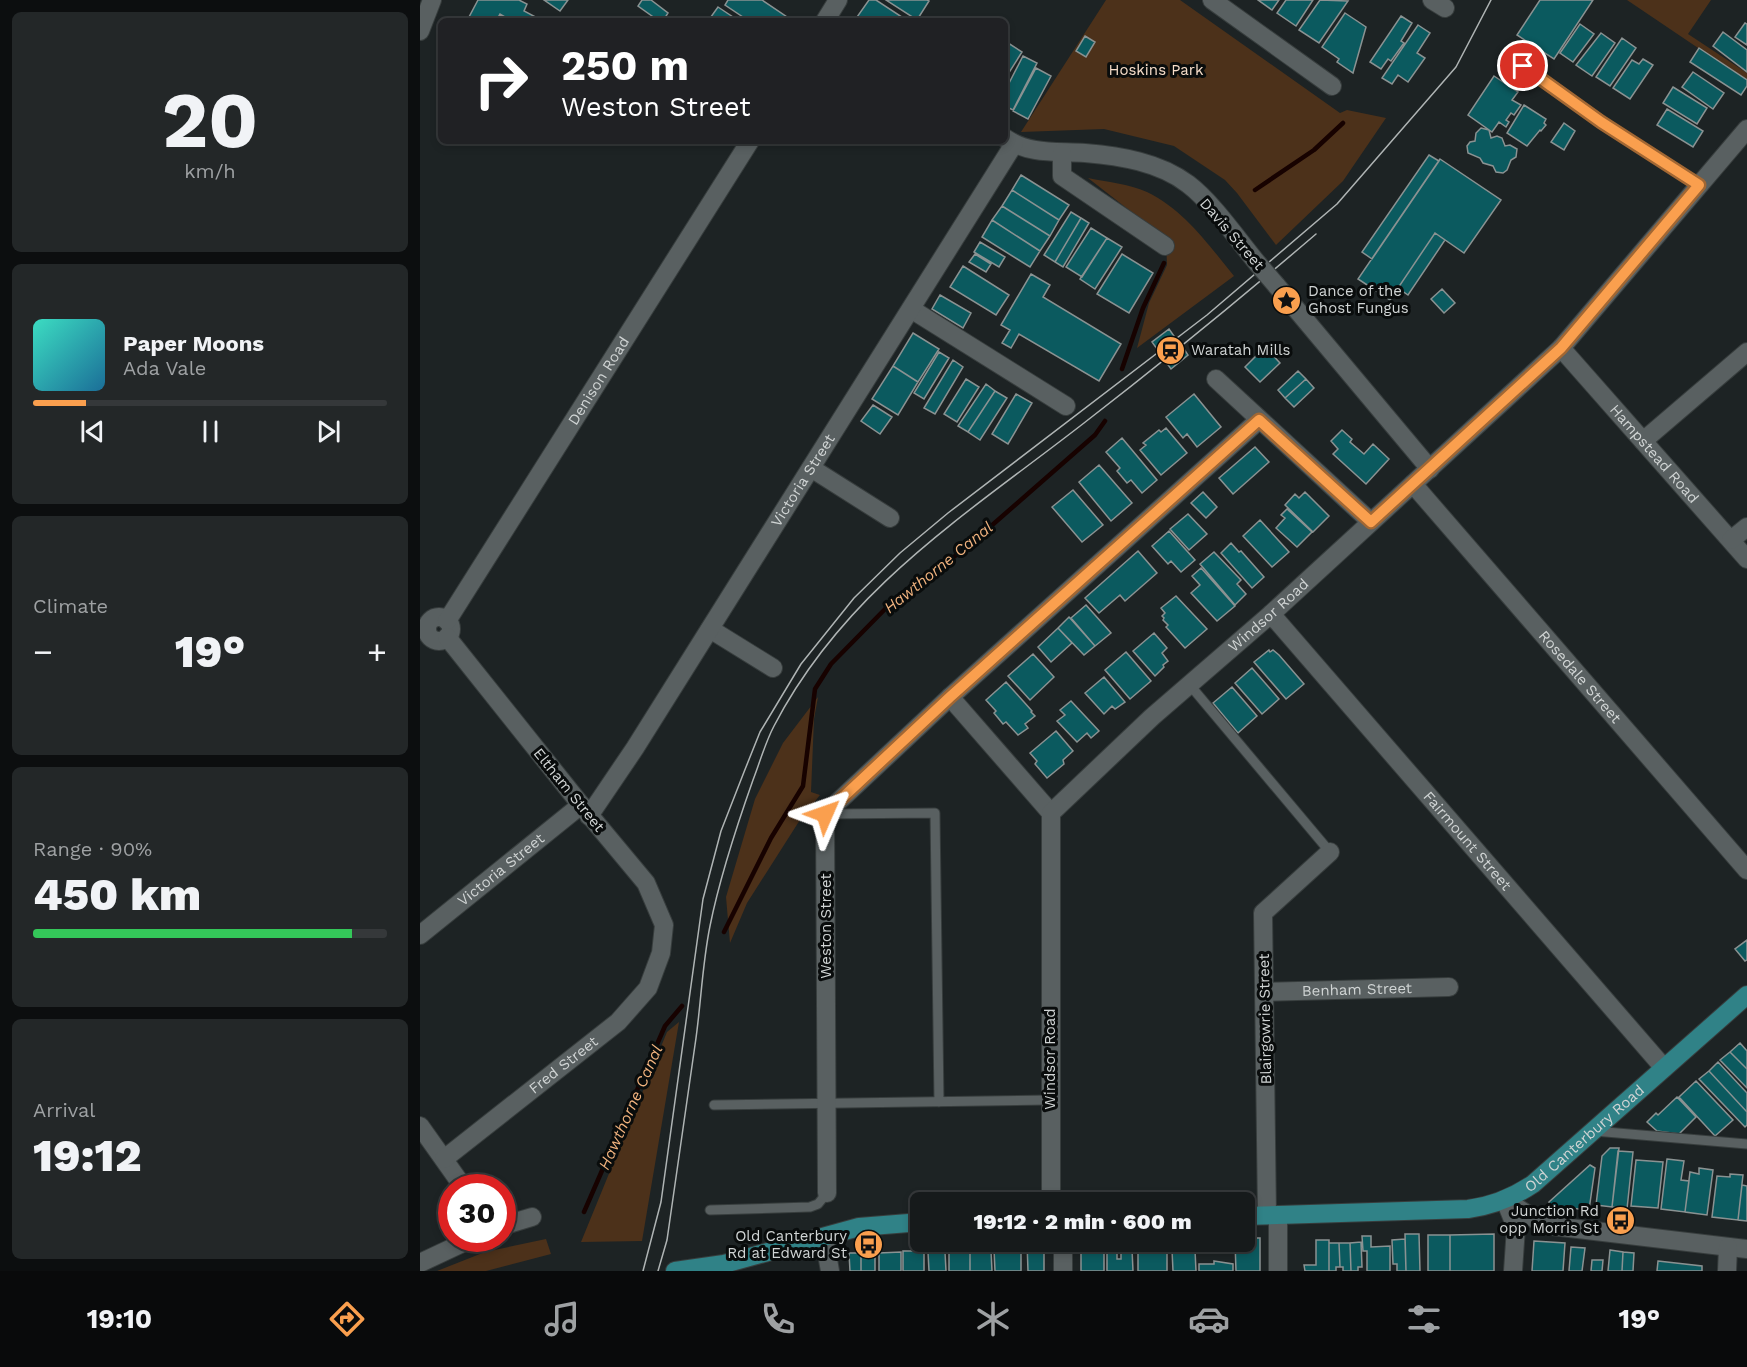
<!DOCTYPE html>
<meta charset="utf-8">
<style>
body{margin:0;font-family:"Work Sans",sans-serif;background:#232728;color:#f1f3f6;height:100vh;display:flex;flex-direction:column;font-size:22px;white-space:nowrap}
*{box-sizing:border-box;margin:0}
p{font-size:20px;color:#9ea1a3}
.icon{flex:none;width:33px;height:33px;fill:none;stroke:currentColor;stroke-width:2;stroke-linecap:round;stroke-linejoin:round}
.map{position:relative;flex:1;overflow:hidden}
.drawer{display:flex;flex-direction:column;gap:12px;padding:12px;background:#0c0e0f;width:420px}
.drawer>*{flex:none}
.guide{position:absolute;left:18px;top:18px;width:570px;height:126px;border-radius:9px;box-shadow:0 3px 9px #0003,0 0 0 2px #35383a;background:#202124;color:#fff;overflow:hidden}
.speed{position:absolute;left:18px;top:1174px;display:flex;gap:12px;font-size:30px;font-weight:700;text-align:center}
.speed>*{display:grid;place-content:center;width:78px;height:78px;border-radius:50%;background:#161a1b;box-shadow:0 3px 9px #0003,0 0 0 2px #35383a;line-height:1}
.speed .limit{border:9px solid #d22;background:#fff;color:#111}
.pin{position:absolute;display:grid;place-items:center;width:51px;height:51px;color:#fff;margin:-26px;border:3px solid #fff;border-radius:50%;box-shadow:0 2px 6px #0007}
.me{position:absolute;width:66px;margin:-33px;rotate:47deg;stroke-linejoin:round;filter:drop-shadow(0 0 4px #0008)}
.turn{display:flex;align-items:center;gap:21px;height:126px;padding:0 24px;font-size:27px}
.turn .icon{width:78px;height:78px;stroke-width:2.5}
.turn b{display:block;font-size:42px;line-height:51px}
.big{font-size:45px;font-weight:800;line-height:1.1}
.drawer .tile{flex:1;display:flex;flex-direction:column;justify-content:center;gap:9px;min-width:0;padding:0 21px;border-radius:9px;background:#232728}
.drawer .dial{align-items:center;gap:0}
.dial b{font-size:78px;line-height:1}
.song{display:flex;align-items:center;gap:18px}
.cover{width:72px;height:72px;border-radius:9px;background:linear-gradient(135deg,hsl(170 70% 55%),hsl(200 70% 35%))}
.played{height:6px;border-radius:3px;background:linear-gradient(90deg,#fa9f4e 15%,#35383a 15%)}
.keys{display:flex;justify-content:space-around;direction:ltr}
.heat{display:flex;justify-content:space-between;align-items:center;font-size:33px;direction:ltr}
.charge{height:9px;border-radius:4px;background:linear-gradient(90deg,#34c759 90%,#35383a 0)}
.trip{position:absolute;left:490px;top:1192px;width:345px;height:60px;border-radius:9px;background:#161a1b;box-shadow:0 3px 9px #0003,0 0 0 2px #35383a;font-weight:800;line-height:60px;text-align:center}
.tab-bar{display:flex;height:96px;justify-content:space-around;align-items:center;background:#090a0b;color:#9ea1a3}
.tab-bar .icon{width:42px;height:42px}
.tab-bar .current{color:#fa9f4e}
.tab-bar b{font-size:27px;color:#f1f3f6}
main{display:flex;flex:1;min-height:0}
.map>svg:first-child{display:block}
</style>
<main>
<section class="drawer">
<div class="tile dial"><b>20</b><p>km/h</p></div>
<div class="tile">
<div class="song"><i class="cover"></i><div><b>Paper Moons</b><p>Ada Vale</p></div></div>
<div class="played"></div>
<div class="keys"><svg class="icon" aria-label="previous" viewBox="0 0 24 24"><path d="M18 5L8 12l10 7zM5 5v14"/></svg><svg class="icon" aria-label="pause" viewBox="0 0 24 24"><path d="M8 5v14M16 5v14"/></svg><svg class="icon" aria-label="next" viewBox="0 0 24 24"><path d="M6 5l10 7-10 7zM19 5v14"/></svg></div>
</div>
<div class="tile"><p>Climate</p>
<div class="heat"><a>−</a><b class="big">19°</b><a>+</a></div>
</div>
<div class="tile"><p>Range · 90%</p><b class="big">450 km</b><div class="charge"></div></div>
<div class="tile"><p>Arrival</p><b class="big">19:12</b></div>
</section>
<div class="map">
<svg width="1327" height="1271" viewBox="0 0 1327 1271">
<rect width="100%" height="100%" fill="#1d2324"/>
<path fill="#4c311a" d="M686 0H760L920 113 927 110 966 118 923 181 856 245 817 193 805 180 754 146 684 129 601 132Z
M1207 0H1291L1268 34 1327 73V81Z
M668 178C687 182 709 184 727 192 764 210 788 244 814 276L717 348 729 303 747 265 746 239Z
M398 697 394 719 391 792 400 795 378 823 327 903 310 943 306 897 335 799 363 743Z
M259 1022 222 1241 161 1242 247 1032Z
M126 1239 131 1254 66 1271H17L65 1252Z"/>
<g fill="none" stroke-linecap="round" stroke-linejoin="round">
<path stroke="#170200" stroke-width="4.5" d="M835 190 894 150 923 123
M702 369 723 308 744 263
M304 932 351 838 383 786 395 689 411 664 472 602 546 548 675 435 685 421
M164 1212 245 1026 262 1006"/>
</g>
<path fill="#0b5a5f" stroke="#8a9292" stroke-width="1.5" d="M58 0H99L107 4 104 11 123 21H92L80 14 76 21H52L48 19Z
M124 0H148L140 11Z
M222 0H231L248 13 243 21H239L218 6Z
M308 0H342L373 21H329L305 5Z
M449 0H456L488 21H443L437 17Z
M466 0H507L509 1 497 20Z
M838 0H859L852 10Z
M866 0H893L876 26 857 13Z
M900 0 928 1 899 43 879 30Z
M1120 0H1173L1134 59 1097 35Z
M298 7 319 21H288Z
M925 13 946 27 933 73 917 62 919 59 902 47Z
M981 16 992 23 981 41 984 43 971 61 968 59 961 69 950 62Z
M1325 23 1327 24V45L1315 37Z
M1160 24 1174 34 1153 62 1140 53Z
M998 25 1010 33 997 53 1005 58 988 82 978 75 972 84 962 78Z
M1303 32 1327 50V72L1293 46Z
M1181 33 1195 43 1172 76 1156 65Z
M665 36 675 42 666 57 656 51Z
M1202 38 1216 48 1190 86 1176 77Z
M585 41 602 52 585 79Z
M1279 48 1327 80V86L1321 95 1270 62Z
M603 56 617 63 593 110 585 106V91Z
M1223 59 1233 65 1210 99 1193 88 1212 60 1219 64Z
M616 68 631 76 608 119 593 111Z
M1273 72 1304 93 1293 109 1262 87Z
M1074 76 1098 92 1092 100 1101 105 1094 115 1091 113 1086 120 1089 122 1086 127 1079 122 1072 132 1048 115Z
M1253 87 1287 108 1277 124 1243 103Z
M1104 105 1126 119 1124 123 1126 125 1121 131 1120 130 1107 146 1087 133Z
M1247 109 1283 131 1273 147 1237 125Z
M1144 123 1155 131 1144 150 1131 142Z
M1061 128 1069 130 1071 138 1077 136 1082 138 1085 146 1090 145 1097 149 1096 157 1091 160 1087 170 1083 173 1076 172 1073 166 1063 163 1060 158 1048 153 1047 146 1050 142 1055 141 1056 133Z
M1009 155 1019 161 952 259 942 252Z
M1020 159 1081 200 1044 253 1015 233 970 300 938 279Z
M601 175 649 205 639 220 592 190Z
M592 190 639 220 630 236 582 206Z
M582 206 630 236 620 251 572 220Z
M651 212 661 218 635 262 624 255Z
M661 218 669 223 643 267 635 262Z
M572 220 620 251 610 267 562 237Z
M671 228 687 238 662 277 646 267Z
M1015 233 1025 240 988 295 978 288Z
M687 238 702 247 675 289 660 279Z
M560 242 585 257 579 267 554 252Z
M555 254 571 264 566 272 549 262Z
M702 254 733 273 709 313 677 294Z
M543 266 589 295 576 315 530 287Z
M611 274 630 285 623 297 701 344 679 381 599 334 591 348 582 343 590 330 581 325Z
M1022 289 1035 303 1024 313 1011 299Z
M520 295 551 313 543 328 512 309Z
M749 329 754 336 737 349 732 342Z
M493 333 519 349 498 382 473 366Z
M844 346 860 363 840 382 825 367 841 351 839 350Z
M764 349 768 355 751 369 746 362Z
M519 352 529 358 504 399 494 393Z
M533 360 543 367 515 414 504 408Z
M473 366 498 382 478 415 452 399Z
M878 371 886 379 865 398 858 390Z
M546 379 559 387 537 422 524 414Z
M886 379 894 388 874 407 865 398Z
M566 384 575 391 548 432 538 426Z
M575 391 587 398 560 440 548 432Z
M596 394 612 403 588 444 572 434Z
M774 394 801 427 777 447 767 434 763 438 746 417Z
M453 405 472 417 460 434 441 421Z
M746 428 767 453 741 475 720 450 726 445 723 443 739 430 741 432Z
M922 430 932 439 930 442 944 454 953 444 969 459 946 484 913 454 918 449 911 441Z
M702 438 737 480 722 493 711 480 707 483 697 471 700 468 686 452Z
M835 447 849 462 813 494 799 478Z
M679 465 712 503 691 521 659 482Z
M653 490 683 525 662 542 632 507Z
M783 492 797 507 786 518 771 503Z
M885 492 909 516 893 532 865 505 875 494 879 498Z
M867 509 892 532 877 547 856 528 865 518 861 515Z
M768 514 787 534 769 550 750 529Z
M840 520 869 552 852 567 823 536Z
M749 531 775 560 761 572 751 561 748 564 732 546Z
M811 543 819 552 821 551 844 577 832 588 801 553Z
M718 551 737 573 705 601 700 595 679 613 665 598Z
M794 552 821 580 817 584 826 594 815 605 780 564Z
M781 568 815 606 797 621 771 593 780 585 772 576Z
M756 596 787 629 765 648 746 627 748 625 743 620 744 618 742 616 745 613 741 608Z
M666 605 691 633 675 646 651 618Z
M649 617 675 646 664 655 638 628Z
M638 628 652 643 631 662 618 647Z
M734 633 747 648 742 653 748 661 743 665 744 667 735 676 713 651Z
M849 650 850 652 853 650 859 655 884 684 866 699 834 662Z
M706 652 731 681 710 699 685 670Z
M613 654 634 677 610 700 588 676Z
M832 668 859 699 842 714 815 683Z
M684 677 705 702 695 709 692 706 684 714 665 693Z
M586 682 612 711 611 712 615 716 605 724 608 728 598 735 586 722 583 724 574 713 576 711 566 700Z
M812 687 837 716 818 733 793 703Z
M651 701 679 731 671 738 667 733 657 742 637 721 645 715 640 710Z
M636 731 653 751 643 760 644 764 627 778 615 764 617 761 610 753Z
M1327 940V960L1325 961 1315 949Z
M1320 1043 1327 1051V1069L1310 1052Z
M1310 1052 1327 1069V1088L1300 1060Z
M1298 1062 1327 1093V1112L1289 1071Z
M1289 1071 1327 1112V1125L1325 1127 1279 1079Z
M1276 1081 1313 1120 1295 1136 1259 1097Z
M1257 1097 1276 1117 1259 1134 1237 1131 1227 1122 1236 1113 1238 1115Z
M1190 1148H1199L1192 1207 1176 1205 1182 1156Z
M1198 1151 1213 1152 1207 1209 1192 1207Z
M1247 1159 1264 1161 1261 1180 1269 1181 1265 1212 1241 1209Z
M1216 1160 1243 1162 1238 1208 1211 1206Z
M1170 1165 1175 1168 1169 1210 1130 1206 1129 1202Z
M1279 1168 1293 1170 1287 1215 1265 1212 1270 1172 1279 1174Z
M1310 1174 1323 1175 1318 1220 1292 1217 1297 1176 1310 1177Z
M1322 1185 1327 1186V1221L1318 1220Z
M985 1234H999L1000 1271H986Z
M1074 1234V1271H1030V1235Z
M1008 1235H1030V1271H1008Z
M942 1236H951V1247L970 1246V1271H947V1251H943Z
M825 1238H840V1271H816L815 1242H825Z
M985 1239 986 1271H977V1264H973L972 1240Z
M896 1240H909V1271H885L884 1265H896Z
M1114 1241 1145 1243 1143 1271H1112Z
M607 1242H620L624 1246V1271H608Z
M941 1242 942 1267H938V1271H931L930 1243Z
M909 1243H919L920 1267H916V1271H909Z
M919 1243H930L931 1271H923V1267H920Z
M1151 1247 1165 1248 1162 1271H1149Z
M722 1248 730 1252 747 1251V1271H718V1252Z
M574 1249H601V1271H575Z
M661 1249H684V1271H661Z
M697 1249V1259H701V1249H712L713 1271H687V1250Z
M752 1250H775L776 1271H753Z
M1190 1250 1203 1252 1202 1271H1188Z
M483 1251H504V1271H483Z
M571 1251 572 1271H550V1252Z
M481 1252V1271H459V1253Z
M508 1252H525L526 1271H509Z
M529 1252H550V1271H529Z
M1203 1252 1214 1253 1213 1271H1202Z
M429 1253H441V1271H430Z
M441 1253H455V1271H441Z
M1172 1260H1183L1182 1271H1171Z
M794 1261 813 1264V1271H779V1264H794Z
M1238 1261 1282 1266V1271H1237Z"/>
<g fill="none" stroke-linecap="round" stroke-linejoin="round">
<defs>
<path id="lane" d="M1103 66 1181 122 1279 185
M769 684 910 852
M407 814 515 813 519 1102
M294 1105 629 1100
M1174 1131 1327 1144
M290 1210 390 1207 398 1204 407 1193"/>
<g id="street">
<path d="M792 0 912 86"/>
<path d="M1012 0 1025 8"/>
<path d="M405 21 418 0"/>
<path d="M0 31 12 0"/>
<path d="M585 138C610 155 636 151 665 153 700 156 739 162 768 184 792 202 818 240 838 264"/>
<path d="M642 153V176L745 246"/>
<path d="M856 285 1010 469"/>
<path d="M491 309 646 406"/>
<path id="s1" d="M1141 348 1327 559"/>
<path d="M796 379 951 522"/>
<path d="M1223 441 1327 352"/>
<path d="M391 468 470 518"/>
<path id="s2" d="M993 484 1327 870"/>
<path d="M1311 540 1327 527"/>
<path id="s3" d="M851 614 1244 1068"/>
<circle cx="19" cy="629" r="12"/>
<path id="s4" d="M27 621 330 141"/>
<path d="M290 629 353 668"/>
<path d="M530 697 631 813"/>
<path id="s5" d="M169 816 215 748 594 144"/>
<path id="s6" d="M0 935 161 805"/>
<path id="s7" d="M844 992 1029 987"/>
<path d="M0 1126 44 1188"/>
<path id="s8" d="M24 1159 198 1022 228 988 241 953 244 925 226 883 161 805 27 637"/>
<path d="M407 1193 405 814 530 697 839 420"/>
<path d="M1085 1200 1124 1225 1327 1249"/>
<path d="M1085 1200 1096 1227 1093 1271"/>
<path id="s9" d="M631 1203V813L732 717 851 614 1141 348 1327 129"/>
<path d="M847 1215 843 913 910 852"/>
<path d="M858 1215V1271"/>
<path d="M82 1226 112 1217"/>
<path d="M404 1237 410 1271"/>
<path d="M643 1242V1271"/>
<path d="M0 1263 51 1239"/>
<path d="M1307 1271 1308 1247"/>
</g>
<g id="primary">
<path id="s10" d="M825 1216 1048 1209C1072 1206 1092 1198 1113 1184L1327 995"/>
<path d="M255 1271 304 1264 439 1227 501 1222"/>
</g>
</defs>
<use href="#lane" stroke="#373d3d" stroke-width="11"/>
<use href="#street" stroke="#373d3d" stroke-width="20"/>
<use href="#primary" stroke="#373d3d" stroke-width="20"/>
<use href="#lane" stroke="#596061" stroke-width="9"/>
<use href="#street" stroke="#596061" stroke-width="18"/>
<use href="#primary" stroke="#308287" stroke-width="18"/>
<path stroke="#afb4b4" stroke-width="1.5" d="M223 1271 241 1202 283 899 301 831 324 772 340 732 381 664 434 598 480 553 528 513 787 315 917 204 1036 67 1071 0
M238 1271 247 1240C256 1175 266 1110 275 1045 281 1006 282 965 290 926 300 876 316 828 333 780 340 762 345 743 354 726 425 589 547 514 664 423 743 362 820 299 896 234"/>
<defs>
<path id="street-bridge" d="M838 264 856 285"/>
</defs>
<use href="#street-bridge" stroke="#373d3d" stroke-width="20" stroke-linecap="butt"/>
<use href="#street-bridge" stroke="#596061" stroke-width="18"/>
</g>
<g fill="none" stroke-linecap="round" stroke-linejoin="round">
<defs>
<path id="route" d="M405 814 530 697 839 420 951 522 1141 348 1279 185 1181 122 1103 66"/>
</defs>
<use href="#route" stroke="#a26733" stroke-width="15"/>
<use href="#route" stroke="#fa9f4e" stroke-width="10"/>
</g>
<defs>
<symbol id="sight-disc" viewBox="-11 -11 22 22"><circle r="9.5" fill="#fa9f4e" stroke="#090c0c"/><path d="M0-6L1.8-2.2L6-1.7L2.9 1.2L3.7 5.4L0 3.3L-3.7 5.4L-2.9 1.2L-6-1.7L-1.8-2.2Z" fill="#111"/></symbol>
<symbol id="station-disc" viewBox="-11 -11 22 22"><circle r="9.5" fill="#fa9f4e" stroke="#090c0c"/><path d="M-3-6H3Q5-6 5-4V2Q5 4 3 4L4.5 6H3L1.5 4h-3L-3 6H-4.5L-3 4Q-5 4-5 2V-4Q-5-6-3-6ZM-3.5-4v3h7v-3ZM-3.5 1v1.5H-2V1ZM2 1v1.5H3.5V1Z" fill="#111"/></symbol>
<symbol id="bus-disc" viewBox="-11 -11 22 22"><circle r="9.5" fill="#fa9f4e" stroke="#090c0c"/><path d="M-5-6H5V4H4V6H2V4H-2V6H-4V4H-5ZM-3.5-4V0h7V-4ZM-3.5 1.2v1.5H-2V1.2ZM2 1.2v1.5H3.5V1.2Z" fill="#111"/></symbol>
</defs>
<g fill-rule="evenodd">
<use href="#sight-disc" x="850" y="284" width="33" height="33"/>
<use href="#station-disc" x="734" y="334" width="33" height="33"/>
<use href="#bus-disc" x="1184" y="1204" width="33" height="33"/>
<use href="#bus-disc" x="432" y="1228" width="33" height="33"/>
</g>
<g text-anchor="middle" stroke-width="6" stroke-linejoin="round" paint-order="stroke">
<g font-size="15" fill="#f8deca" stroke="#090c0c">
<text x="736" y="75">Hoskins Park</text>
</g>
<g font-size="15" fill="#d0d4d4" stroke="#090c0c">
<text transform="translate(812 234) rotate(49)" y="5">Davis Street</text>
<text dy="5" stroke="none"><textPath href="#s4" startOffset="284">Denison Road</textPath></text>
<text dy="5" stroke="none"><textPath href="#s1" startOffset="141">Hampstead Road</textPath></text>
<text dy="5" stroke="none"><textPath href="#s5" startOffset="398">Victoria Street</textPath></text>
<text dy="5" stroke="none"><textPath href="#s9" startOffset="684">Windsor Road</textPath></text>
<text dy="5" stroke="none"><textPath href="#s2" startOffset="255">Rosedale Street</textPath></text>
<text transform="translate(149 790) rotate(51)" y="5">Eltham Street</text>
<text dy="5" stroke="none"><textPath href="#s3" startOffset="300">Fairmount Street</textPath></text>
<text dy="5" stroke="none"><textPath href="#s6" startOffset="104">Victoria Street</textPath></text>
<text transform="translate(406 926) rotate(-90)" y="5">Weston Street</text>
<text dy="5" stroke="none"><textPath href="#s7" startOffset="93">Benham Street</textPath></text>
<text transform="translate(845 1019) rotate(-91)" y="5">Blairgowrie Street</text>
<text transform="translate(630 1059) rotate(-90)" y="5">Windsor Road</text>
<text dy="5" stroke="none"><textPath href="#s8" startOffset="152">Fred Street</textPath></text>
<text dy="5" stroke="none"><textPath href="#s10" startOffset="362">Old Canterbury Road</textPath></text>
</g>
<g font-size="15" fill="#d0d4d4" stroke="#090c0c" text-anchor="start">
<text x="888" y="296">Dance of the<tspan x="888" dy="17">Ghost Fungus</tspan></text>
<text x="771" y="355">Waratah Mills</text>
<text x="1179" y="1216" text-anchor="end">Junction Rd<tspan x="1179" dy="17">opp Morris St</tspan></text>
<text x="427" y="1241" text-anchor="end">Old Canterbury<tspan x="427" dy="17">Rd at Edward St</tspan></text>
</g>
<g font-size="16" font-style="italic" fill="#f0b27e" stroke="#090c0c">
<text transform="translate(518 567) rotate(-39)" y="6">Hawthorne Canal</text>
<text transform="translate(210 1107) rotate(-66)" y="6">Hawthorne Canal</text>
</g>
</g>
</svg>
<div class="speed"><div class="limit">30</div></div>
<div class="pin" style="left:1103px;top:66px;background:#d93025"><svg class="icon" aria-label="arrive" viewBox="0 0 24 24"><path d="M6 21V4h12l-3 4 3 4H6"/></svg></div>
<svg class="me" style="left:405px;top:814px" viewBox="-20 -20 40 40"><path d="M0-17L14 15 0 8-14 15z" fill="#fa9f4e" stroke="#fff" stroke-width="4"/></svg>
<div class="trip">19:12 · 2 min · 600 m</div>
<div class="guide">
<div class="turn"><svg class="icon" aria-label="right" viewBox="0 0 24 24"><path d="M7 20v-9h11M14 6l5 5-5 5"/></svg><div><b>250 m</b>Weston Street</div></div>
</div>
</div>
</main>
<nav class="tab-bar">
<b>19:10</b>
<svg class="icon current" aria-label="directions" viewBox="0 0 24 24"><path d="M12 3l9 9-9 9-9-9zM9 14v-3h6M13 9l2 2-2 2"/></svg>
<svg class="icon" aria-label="music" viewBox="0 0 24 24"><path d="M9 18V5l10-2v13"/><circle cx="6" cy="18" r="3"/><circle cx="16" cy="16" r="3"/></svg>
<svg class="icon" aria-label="phone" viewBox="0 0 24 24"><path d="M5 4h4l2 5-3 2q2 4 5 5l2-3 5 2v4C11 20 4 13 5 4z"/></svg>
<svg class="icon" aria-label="climate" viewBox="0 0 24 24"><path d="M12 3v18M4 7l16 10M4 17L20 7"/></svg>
<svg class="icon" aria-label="car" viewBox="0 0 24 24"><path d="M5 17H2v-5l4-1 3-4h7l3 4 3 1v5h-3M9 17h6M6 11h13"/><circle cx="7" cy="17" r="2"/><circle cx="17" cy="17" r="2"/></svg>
<svg class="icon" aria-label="filters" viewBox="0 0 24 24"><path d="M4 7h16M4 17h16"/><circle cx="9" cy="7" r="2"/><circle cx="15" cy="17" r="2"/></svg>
<b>19°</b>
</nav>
